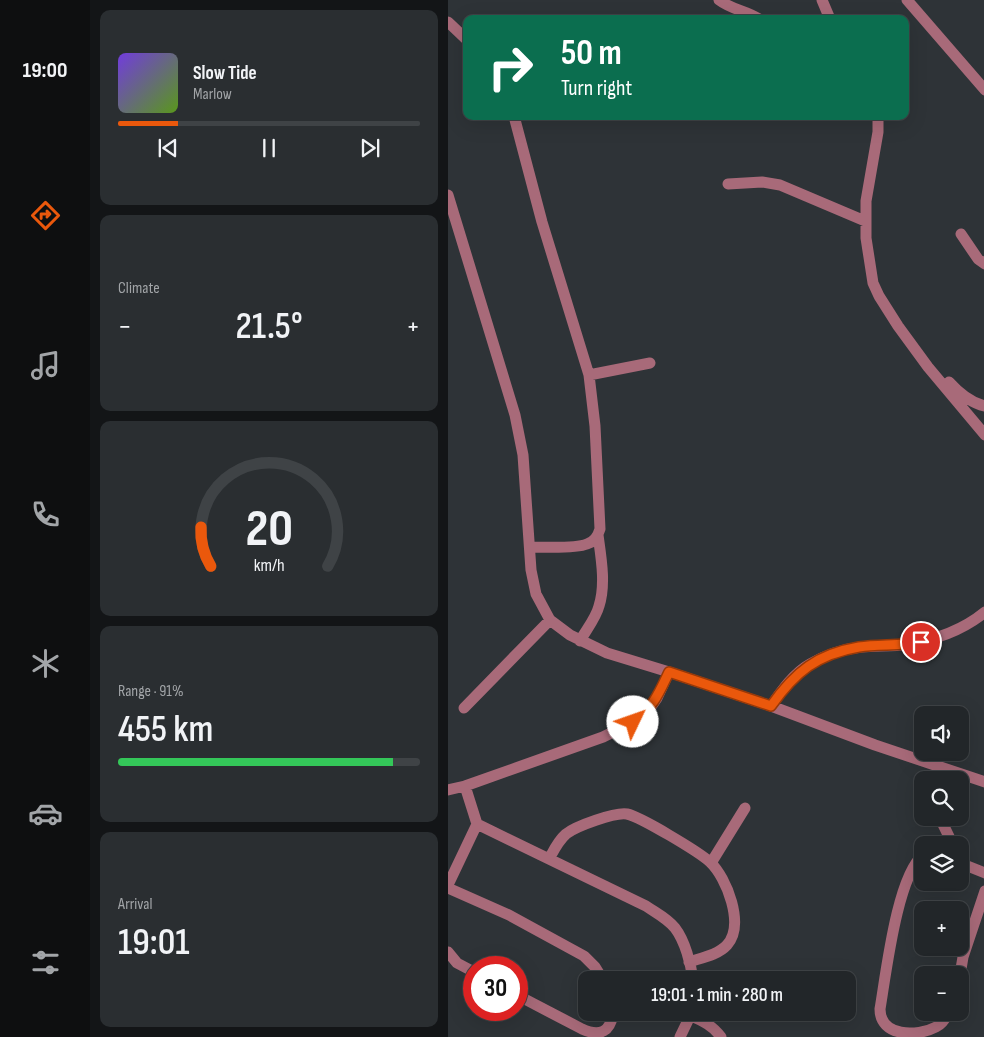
<!DOCTYPE html>
<meta charset="utf-8">
<style>
body{margin:0;font-family:"Sofia Sans Condensed",sans-serif;background:#2a2e31;color:#f1f3f6;height:100vh;display:flex;flex-direction:column;font-size:19px;white-space:nowrap}
*{box-sizing:border-box;margin:0}
p{font-size:16px;color:#a2a5a8}
.icon{flex:none;width:28px;height:28px;fill:none;stroke:currentColor;stroke-width:2;stroke-linecap:round;stroke-linejoin:round}
.map{position:relative;flex:1;overflow:hidden}
.sheet{display:flex;flex-direction:column;gap:10px;padding:10px;background:#131517;width:358px}
.sheet>*{flex:none}
.banner{position:absolute;left:15px;top:15px;width:446px;height:105px;border-radius:10px;box-shadow:0 5px 20px #0002,0 0 0 1px #3f4346;background:#0b6e4f;color:#fff;overflow:hidden}
.fabs{position:absolute;left:466px;top:706px;display:grid;gap:10px}
.fabs a{display:grid;place-items:center;width:55px;height:55px;border-radius:10px;background:#222629;box-shadow:0 5px 20px #0002,0 0 0 1px #3f4346;font-size:25px}
.speed{position:absolute;left:15px;top:956px;display:flex;gap:10px;font-size:25px;font-weight:700;text-align:center}
.speed>*{display:grid;place-content:center;width:65px;height:65px;border-radius:50%;background:#222629;box-shadow:0 5px 20px #0002,0 0 0 1px #3f4346;line-height:1}
.speed .limit{border:8px solid #d22;background:#fff;color:#111}
.pin{position:absolute;display:grid;place-items:center;width:42px;height:42px;color:#fff;margin:-21px;border:2px solid #fff;border-radius:50%;box-shadow:0 1px 5px #0007}
.me{position:absolute;width:55px;margin:-28px;rotate:48deg;stroke-linejoin:round;filter:drop-shadow(0 0 4px #0008)}
.turn{display:flex;align-items:center;gap:18px;height:105px;padding:0 15px;font-size:22px}
.turn .icon{width:65px;height:65px;stroke-width:2.5}
.turn b{display:block;font-size:35px;line-height:42px}
.big{font-size:38px;font-weight:600;line-height:1.1}
.sheet .tile{flex:1;display:flex;flex-direction:column;justify-content:center;gap:8px;min-width:0;padding:0 18px;border-radius:10px;background:#2a2e31}
.sheet .dial{align-items:center;gap:0}
.dial svg{height:130px;overflow:visible;fill:none;stroke:#3f4346;stroke-width:7;stroke-linecap:round;text-anchor:middle}
.dial text{fill:#f1f3f6;stroke:none}
.song{display:flex;align-items:center;gap:15px}
.cover{width:60px;height:60px;border-radius:8px;background:linear-gradient(135deg,hsl(260 70% 55%),hsl(90 70% 35%))}
.played{height:5px;border-radius:2px;background:linear-gradient(90deg,#ea580c 20%,#3f4346 20%)}
.keys{display:flex;justify-content:space-around;direction:ltr}
.heat{display:flex;justify-content:space-between;align-items:center;font-size:28px;direction:ltr}
.charge{height:8px;border-radius:4px;background:linear-gradient(90deg,#34c759 91%,#3f4346 0)}
.trip{position:absolute;left:130px;top:971px;width:278px;height:50px;border-radius:10px;background:#222629;box-shadow:0 5px 20px #0002,0 0 0 1px #3f4346;font-weight:600;line-height:50px;text-align:center}
main{display:flex;flex:1;min-height:0}
.dock{display:flex;flex-direction:column;width:90px;justify-content:space-around;align-items:center;background:#0e0f10;color:#a2a5a8}
.dock .icon{width:35px;height:35px}
.dock .current{color:#ea580c}
.dock b{font-size:22px;color:#f1f3f6}
.map>svg:first-child{display:block}
</style>
<main>
<nav class="dock">
<b>19:00</b>
<svg class="icon current" aria-label="directions" viewBox="0 0 24 24"><path d="M12 3l9 9-9 9-9-9zM9 14v-3h6M13 9l2 2-2 2"/></svg>
<svg class="icon" aria-label="music" viewBox="0 0 24 24"><path d="M9 18V5l10-2v13"/><circle cx="6" cy="18" r="3"/><circle cx="16" cy="16" r="3"/></svg>
<svg class="icon" aria-label="phone" viewBox="0 0 24 24"><path d="M5 4h4l2 5-3 2q2 4 5 5l2-3 5 2v4C11 20 4 13 5 4z"/></svg>
<svg class="icon" aria-label="climate" viewBox="0 0 24 24"><path d="M12 3v18M4 7l16 10M4 17L20 7"/></svg>
<svg class="icon" aria-label="car" viewBox="0 0 24 24"><path d="M5 17H2v-5l4-1 3-4h7l3 4 3 1v5h-3M9 17h6M6 11h13"/><circle cx="7" cy="17" r="2"/><circle cx="17" cy="17" r="2"/></svg>
<svg class="icon" aria-label="filters" viewBox="0 0 24 24"><path d="M4 7h16M4 17h16"/><circle cx="9" cy="7" r="2"/><circle cx="15" cy="17" r="2"/></svg>
</nav>
<section class="sheet">
<div class="tile">
<div class="song"><i class="cover"></i><div><b>Slow Tide</b><p>Marlow</p></div></div>
<div class="played"></div>
<div class="keys"><svg class="icon" aria-label="previous" viewBox="0 0 24 24"><path d="M18 5L8 12l10 7zM5 5v14"/></svg><svg class="icon" aria-label="pause" viewBox="0 0 24 24"><path d="M8 5v14M16 5v14"/></svg><svg class="icon" aria-label="next" viewBox="0 0 24 24"><path d="M6 5l10 7-10 7zM19 5v14"/></svg></div>
</div>
<div class="tile"><p>Climate</p>
<div class="heat"><a>−</a><b class="big">21.5°</b><a>+</a></div>
</div>
<div class="tile dial"><svg viewBox="0 0 100 80">
<path d="M14 69A42 42 0 1 1 86 69"/>
<path d="M14 69A42 42 0 0 1 8 45" stroke="#ea580c"/>
<text x="50" y="56" font-size="32" font-weight="700">20</text>
<text x="50" y="72" font-size="11">km/h</text>
</svg></div>
<div class="tile"><p>Range · 91%</p><b class="big">455 km</b><div class="charge"></div></div>
<div class="tile"><p>Arrival</p><b class="big">19:01</b></div>
</section>
<div class="map">
<svg width="537" height="1037" viewBox="0 0 537 1037">
<rect width="100%" height="100%" fill="#2e3337"/>
<g fill="none" stroke-linecap="round" stroke-linejoin="round">
<path stroke="#a86a79" stroke-width="11" d="M271 0C284 10 297 10 311 19
M374 0 382 19
M459 0 537 90
M0 22 19 40
M66 116 94 222 141 375 147 426 152 529C150 536 146 542 139 544 127 549 96 547 82 547
M430 116V132L418 201V238L425 283 431 296 450 326 480 367 537 435
M280 184 314 182 332 185 417 221
M0 195 67 415 75 455 83 570 88 594 102 620 122 635 159 653 221 672 323 706 427 745 537 782
M513 234 530 259 537 264
M141 375 202 363
M501 382C510 392 523 403 537 406
M132 641C138 630 148 618 151 606 158 584 153 557 150 535
M323 706C334 690 346 673 362 664 378 655 396 649 413 647 428 645 444 647 459 644 487 640 515 630 537 612
M16 708 102 620
M17 786 29 824 198 906C208 913 219 918 227 928 237 941 243 964 245 980
M0 790 17 786 155 737 185 722 200 711 209 698 221 672
M492 818 505 845
M475 855C449 876 438 974 432 1009 432 1037 469 1037 488 1027 494 1024 498 1018 501 1012
M101 859C106 850 110 841 118 834 128 826 167 812 179 814 193 817 251 852 262 862 279 878 297 925 279 945 270 955 253 958 241 962
M263 863 297 808
M512 863 537 873
M0 885 29 824
M0 888 61 915 136 956 147 967 155 980
M0 952 9 963 26 972
M512 975 515 957 537 891
M69 995 134 1029C152 1037 163 1032 165 1012
M243 1016C255 1021 265 1026 273 1037
M232 1037 244 1012"/>
</g>
<g fill="none" stroke-linecap="round" stroke-linejoin="round">
<defs>
<path id="route" d="M185 722C206 706 210 695 221 672L323 706C347 672 369 654 411 647 431 644 452 646 473 642"/>
</defs>
<use href="#route" stroke="#983908" stroke-width="12"/>
<use href="#route" stroke="#ea580c" stroke-width="9"/>
</g>
</svg>
<div class="fabs">
<a><svg class="icon" aria-label="sound" viewBox="0 0 24 24"><path d="M4 9h4l5-4v14l-5-4H4zM17 9q2 3 0 6"/></svg></a>
<a><svg class="icon" aria-label="search" viewBox="0 0 24 24"><circle cx="10" cy="10" r="6"/><path d="M15 15l6 6"/></svg></a>
<a><svg class="icon" aria-label="layers" viewBox="0 0 24 24"><path d="M12 4l9 5-9 5-9-5zM3 14l9 5 9-5"/></svg></a>
<a>+</a>
<a>−</a>
</div>
<div class="speed"><div class="limit">30</div></div>
<div class="pin" style="left:473px;top:642px;background:#d93025"><svg class="icon" aria-label="arrive" viewBox="0 0 24 24"><path d="M6 21V4h12l-3 4 3 4H6"/></svg></div>
<svg class="me" style="left:185px;top:722px" viewBox="-20 -20 40 40"><circle r="19" fill="#fff"/><path d="M0-13L10 11 0 6-10 11z" fill="#ea580c"/></svg>
<div class="trip">19:01 · 1 min · 280 m</div>
<div class="banner">
<div class="turn"><svg class="icon" aria-label="right" viewBox="0 0 24 24"><path d="M7 20v-9h11M14 6l5 5-5 5"/></svg><div><b>50 m</b>Turn right</div></div>
</div>
</div>
</main>
